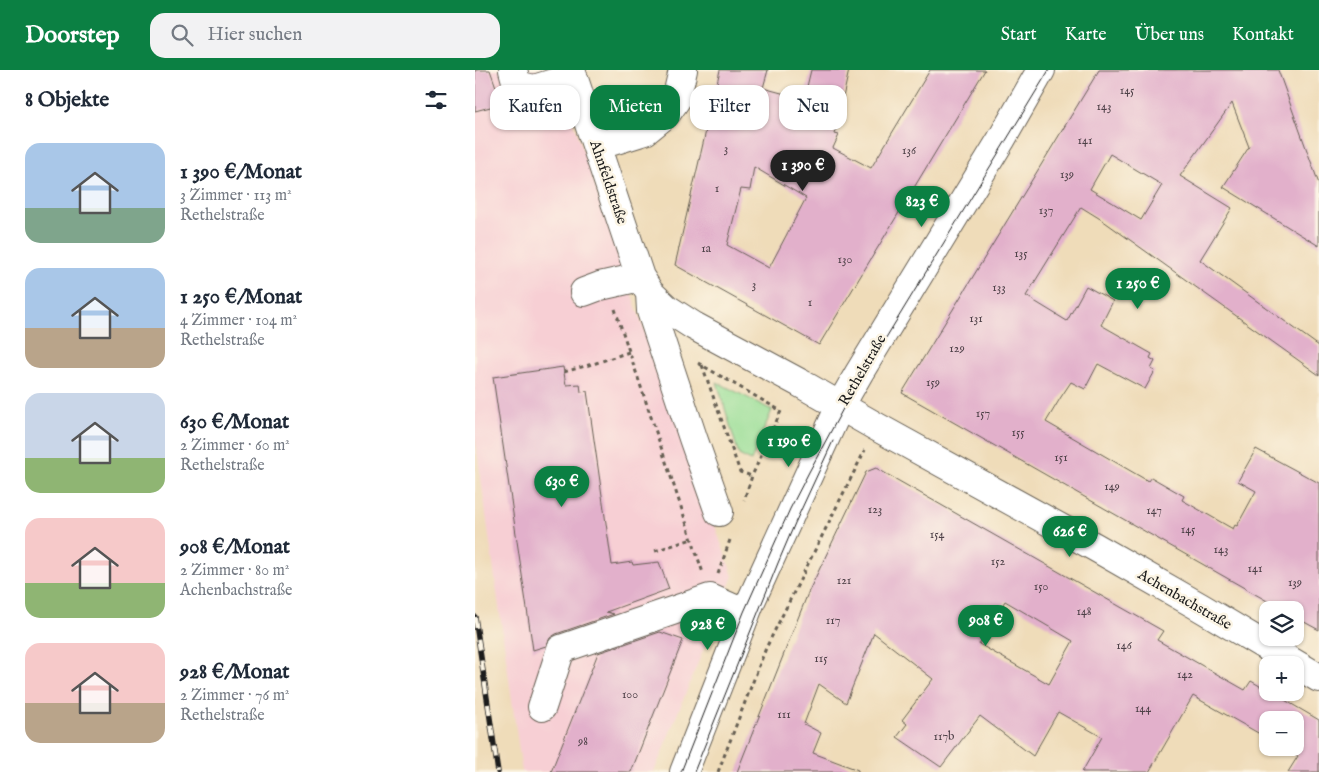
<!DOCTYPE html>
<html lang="de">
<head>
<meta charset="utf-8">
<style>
	body { margin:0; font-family:"IM FELL English",serif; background:#f2f2f3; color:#1f2937; height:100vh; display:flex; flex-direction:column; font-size:19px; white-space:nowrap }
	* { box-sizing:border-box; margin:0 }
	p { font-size:16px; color:#747a83 }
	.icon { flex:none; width:28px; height:28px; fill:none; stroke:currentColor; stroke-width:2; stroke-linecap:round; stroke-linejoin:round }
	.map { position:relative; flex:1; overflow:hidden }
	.sheet { display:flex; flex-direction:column; background:#fff; width:475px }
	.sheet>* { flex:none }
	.top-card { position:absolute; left:15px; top:15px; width:475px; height:45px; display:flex; gap:10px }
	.buttons { position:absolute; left:784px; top:531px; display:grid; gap:10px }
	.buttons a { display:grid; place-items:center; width:45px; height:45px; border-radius:10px; background:#fff; box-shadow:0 1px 4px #0004; font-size:25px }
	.price { position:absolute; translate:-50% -42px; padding:0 11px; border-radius:18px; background:#0b8043; color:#fff; font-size:16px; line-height:32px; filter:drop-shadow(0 1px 2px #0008) }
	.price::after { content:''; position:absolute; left:50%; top:30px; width:15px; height:11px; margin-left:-8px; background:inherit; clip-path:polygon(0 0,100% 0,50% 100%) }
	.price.current { background:#222; color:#fff }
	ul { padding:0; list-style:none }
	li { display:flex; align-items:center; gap:15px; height:125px; padding:0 25px }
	li span { display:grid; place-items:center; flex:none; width:140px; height:100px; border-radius:15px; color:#555 }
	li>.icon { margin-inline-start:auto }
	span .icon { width:60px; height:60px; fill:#fffc; stroke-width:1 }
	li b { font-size:21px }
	h2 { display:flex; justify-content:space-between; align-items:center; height:60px; padding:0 25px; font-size:21px }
	.tag { padding:0 18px; border-radius:15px; background:#fff; box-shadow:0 1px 4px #0004; font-size:18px; line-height:45px }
	.tag.current { background:#0b8043; color:#fff }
	header { display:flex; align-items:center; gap:30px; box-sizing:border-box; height:70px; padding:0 25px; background:#0b8043; color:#fff }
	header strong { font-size:24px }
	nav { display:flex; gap:28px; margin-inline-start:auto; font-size:18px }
	.search { width:350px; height:45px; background:#f2f2f3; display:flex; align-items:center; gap:12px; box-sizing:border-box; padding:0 18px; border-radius:15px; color:#747a83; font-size:19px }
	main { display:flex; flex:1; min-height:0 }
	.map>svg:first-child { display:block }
	.built { fill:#f7cfd4 }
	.green { fill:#99de96; stroke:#5a7d59 }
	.building { fill:#e2b0cb; fill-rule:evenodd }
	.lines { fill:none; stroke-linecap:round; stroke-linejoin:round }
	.minor-casing { stroke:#665f53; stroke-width:30 }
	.path { stroke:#665f53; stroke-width:3; stroke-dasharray:4 4; stroke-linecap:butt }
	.minor { stroke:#fff; stroke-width:28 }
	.tram { stroke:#1c1c1c; stroke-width:1 }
	.rail-casing { stroke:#1c1c1c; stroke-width:5.5 }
	.rail { stroke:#fcf5e5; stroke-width:4; stroke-dasharray:11; stroke-linecap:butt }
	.labels { text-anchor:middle; stroke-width:5; stroke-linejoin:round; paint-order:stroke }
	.number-label { font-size:12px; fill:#4e4148 }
	.street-label { font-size:15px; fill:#1c1c1c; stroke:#fcf5e5 }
</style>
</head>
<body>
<header>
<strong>Doorstep</strong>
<div class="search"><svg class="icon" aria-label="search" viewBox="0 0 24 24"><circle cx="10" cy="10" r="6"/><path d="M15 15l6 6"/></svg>Hier suchen</div>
<nav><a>Start</a><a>Karte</a><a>Über uns</a><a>Kontakt</a></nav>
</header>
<main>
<section class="sheet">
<h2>8 Objekte<svg class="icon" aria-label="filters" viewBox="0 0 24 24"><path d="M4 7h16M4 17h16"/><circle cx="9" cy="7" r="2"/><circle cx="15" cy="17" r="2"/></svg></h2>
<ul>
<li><span style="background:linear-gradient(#a9c7e8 65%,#7fa58c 0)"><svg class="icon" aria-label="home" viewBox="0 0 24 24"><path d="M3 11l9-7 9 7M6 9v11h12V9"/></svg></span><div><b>1 390 €/Monat</b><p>3 Zimmer · 113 m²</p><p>Rethelstraße</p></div></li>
<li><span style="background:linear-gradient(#a9c7e8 60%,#b9a48a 0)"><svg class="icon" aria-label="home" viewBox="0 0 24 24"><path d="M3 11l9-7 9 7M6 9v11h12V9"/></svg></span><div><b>1 250 €/Monat</b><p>4 Zimmer · 104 m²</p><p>Rethelstraße</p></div></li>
<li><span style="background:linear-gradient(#c9d6e8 65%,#8fb573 0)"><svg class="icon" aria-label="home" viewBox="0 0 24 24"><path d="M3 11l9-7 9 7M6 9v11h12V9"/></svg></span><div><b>630 €/Monat</b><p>2 Zimmer · 60 m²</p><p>Rethelstraße</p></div></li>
<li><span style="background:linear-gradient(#f6c9c9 65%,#8fb573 0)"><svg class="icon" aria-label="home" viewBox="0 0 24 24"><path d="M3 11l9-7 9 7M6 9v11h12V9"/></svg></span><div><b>908 €/Monat</b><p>2 Zimmer · 80 m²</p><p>Achenbachstraße</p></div></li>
<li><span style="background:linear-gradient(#f6c9c9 60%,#b9a48a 0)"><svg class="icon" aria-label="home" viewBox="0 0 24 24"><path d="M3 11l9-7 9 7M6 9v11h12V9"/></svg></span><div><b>928 €/Monat</b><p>2 Zimmer · 76 m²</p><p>Rethelstraße</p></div></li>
</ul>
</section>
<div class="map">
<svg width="844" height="702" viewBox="0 0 844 702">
	<rect width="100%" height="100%" fill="#fcf5e5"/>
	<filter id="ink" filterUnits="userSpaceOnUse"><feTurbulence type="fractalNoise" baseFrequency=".02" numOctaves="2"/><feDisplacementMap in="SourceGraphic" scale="10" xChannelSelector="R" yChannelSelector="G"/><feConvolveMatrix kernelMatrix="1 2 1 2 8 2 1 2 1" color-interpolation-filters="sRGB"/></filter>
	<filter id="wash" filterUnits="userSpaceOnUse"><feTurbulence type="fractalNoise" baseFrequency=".0096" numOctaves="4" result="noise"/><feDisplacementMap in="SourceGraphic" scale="20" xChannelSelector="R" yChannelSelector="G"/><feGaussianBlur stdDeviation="1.12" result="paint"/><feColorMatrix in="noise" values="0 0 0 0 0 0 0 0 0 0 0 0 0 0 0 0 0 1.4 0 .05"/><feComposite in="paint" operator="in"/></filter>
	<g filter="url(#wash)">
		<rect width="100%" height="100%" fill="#efdcb9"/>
		<path class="built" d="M0,0H81L160,234L258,506L179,702H47L0,366Z"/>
		<path class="green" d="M242,312L297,340L276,391L264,385Z"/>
		<g id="blocks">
			<path class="building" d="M0,0H15L27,34L0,41Z
				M245,0H293L288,18L329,29L336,0H374L360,64L364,65L358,78L396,98L455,0H510L344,275L200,195ZM279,97L331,128L294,198L252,175L266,119L275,120Z
				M624,0H803L844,114V176L748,117L774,77L757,33L705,106L757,138L725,190L844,276V305L627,150L606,137L551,226L592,251L611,216L638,231L626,255L677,284L675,288L680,291L676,299L680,301L670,319L623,294L610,319L596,312L586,327L571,352L673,411L676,407L709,426L707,430L758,459L760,455L762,456L781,421L763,411L781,379L844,413V560L820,547V540H808L427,323ZM635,84L687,115L666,150L615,119Z
				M88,297L91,315L105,314L106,322L112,321L137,495L157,492L158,495L184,492L194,519L131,542L139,544L81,564L75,568L71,576L58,580L18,307Z
				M401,398L688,561L682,570L770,620L776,611L792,620V622H796L844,650V702H813L823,686L809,678H820V650H792V668L718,626L674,702H607L627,667L583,642L558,686L505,646L466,697L422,667L432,654L427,650L458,609L399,563L371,633L344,614L329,654L346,663L338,683L383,700V702H262L333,523L391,402ZM530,531L598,571L574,614L504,574Z
				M185,562L208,570L156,702H76L123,583Z"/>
		</g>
	</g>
	<g filter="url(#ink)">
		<use href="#blocks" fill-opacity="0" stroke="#665f53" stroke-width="1"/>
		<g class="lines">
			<defs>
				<path id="minor" d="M38,0L41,11L46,16L59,19L98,7
					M96,0L165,207L175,223L191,238L219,256L325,313L402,357L620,477L725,537L844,608
					M122,76L170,61L191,44L201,30L208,0
					M109,222L125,216L165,207
					M175,223L176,241L218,368L244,442
					M67,637L86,579L235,528L271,544
					M209,702L276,531L365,336L384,303L526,70L566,0"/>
			</defs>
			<use href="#minor" class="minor-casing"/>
			<path class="path" d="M140,239L228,503
				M223,293L306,341L277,406L269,430
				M227,295L265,402L277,406
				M89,302L121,293L154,282
				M180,481L217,469
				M243,504L256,467
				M243,702L291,578L390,380"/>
			<use href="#minor" class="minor"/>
			<path class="tram" d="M206,702L269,542L315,439L334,402L370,335L574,0
				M219,702L303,493L320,453L358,371"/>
			<defs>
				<path id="rail" d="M0,547L23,702"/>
			</defs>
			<use href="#rail" class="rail-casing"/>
			<use href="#rail" class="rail"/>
		</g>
	</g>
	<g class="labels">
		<g class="number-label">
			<text x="652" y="24">145</text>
			<text x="629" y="40">143</text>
			<text x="610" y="74">141</text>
			<text x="251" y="82">3</text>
			<text x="434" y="84">136</text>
			<text x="592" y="108">139</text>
			<text x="242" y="122">1</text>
			<text x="571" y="144">137</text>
			<text x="231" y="182">1a</text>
			<text x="546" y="187">135</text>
			<text x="370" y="193">130</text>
			<text x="279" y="218">3</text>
			<text x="524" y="221">133</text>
			<text x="335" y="236">1</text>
			<text x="501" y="252">131</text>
			<text x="482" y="282">129</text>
			<text x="458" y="316">159</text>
			<text x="508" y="347">157</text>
			<text x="543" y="366">155</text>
			<text x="586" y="391">151</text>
			<text x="637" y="420">149</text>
			<text x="400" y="443">123</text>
			<text x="679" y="444">147</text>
			<text x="713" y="463">145</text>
			<text x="462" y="468">154</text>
			<text x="746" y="483">143</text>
			<text x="523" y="495">152</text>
			<text x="780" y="502">141</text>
			<text x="369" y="514">121</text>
			<text x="820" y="516">139</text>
			<text x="566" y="520">150</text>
			<text x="609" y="545">148</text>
			<text x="358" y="554">117</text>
			<text x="649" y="579">146</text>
			<text x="346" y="592">115</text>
			<text x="710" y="608">142</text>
			<text x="155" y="628">100</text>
			<text x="668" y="642">144</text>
			<text x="309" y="648">111</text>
			<text x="469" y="670">117b</text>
			<text x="108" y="675">98</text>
		</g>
		<g class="street-label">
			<text transform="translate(134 112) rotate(71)" y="5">Ahnfeldstraße</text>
			<text transform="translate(387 300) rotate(-60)" y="5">Rethelstraße</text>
			<text transform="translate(710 529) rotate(30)" y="5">Achenbachstraße</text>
		</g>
	</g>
</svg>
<div class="buttons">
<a><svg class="icon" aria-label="layers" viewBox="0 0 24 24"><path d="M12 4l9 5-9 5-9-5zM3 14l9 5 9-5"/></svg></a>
<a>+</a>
<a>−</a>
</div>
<b class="price current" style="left:328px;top:122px">1 390 €</b>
<b class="price" style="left:447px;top:158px">823 €</b>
<b class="price" style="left:663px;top:240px">1 250 €</b>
<b class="price" style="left:314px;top:398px">1 190 €</b>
<b class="price" style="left:87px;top:438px">630 €</b>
<b class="price" style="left:595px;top:488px">626 €</b>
<b class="price" style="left:511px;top:577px">908 €</b>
<b class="price" style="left:233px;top:581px">928 €</b>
<div class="top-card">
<a class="tag">Kaufen</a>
<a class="tag current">Mieten</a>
<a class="tag">Filter</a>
<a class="tag">Neu</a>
</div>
</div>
</main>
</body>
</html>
